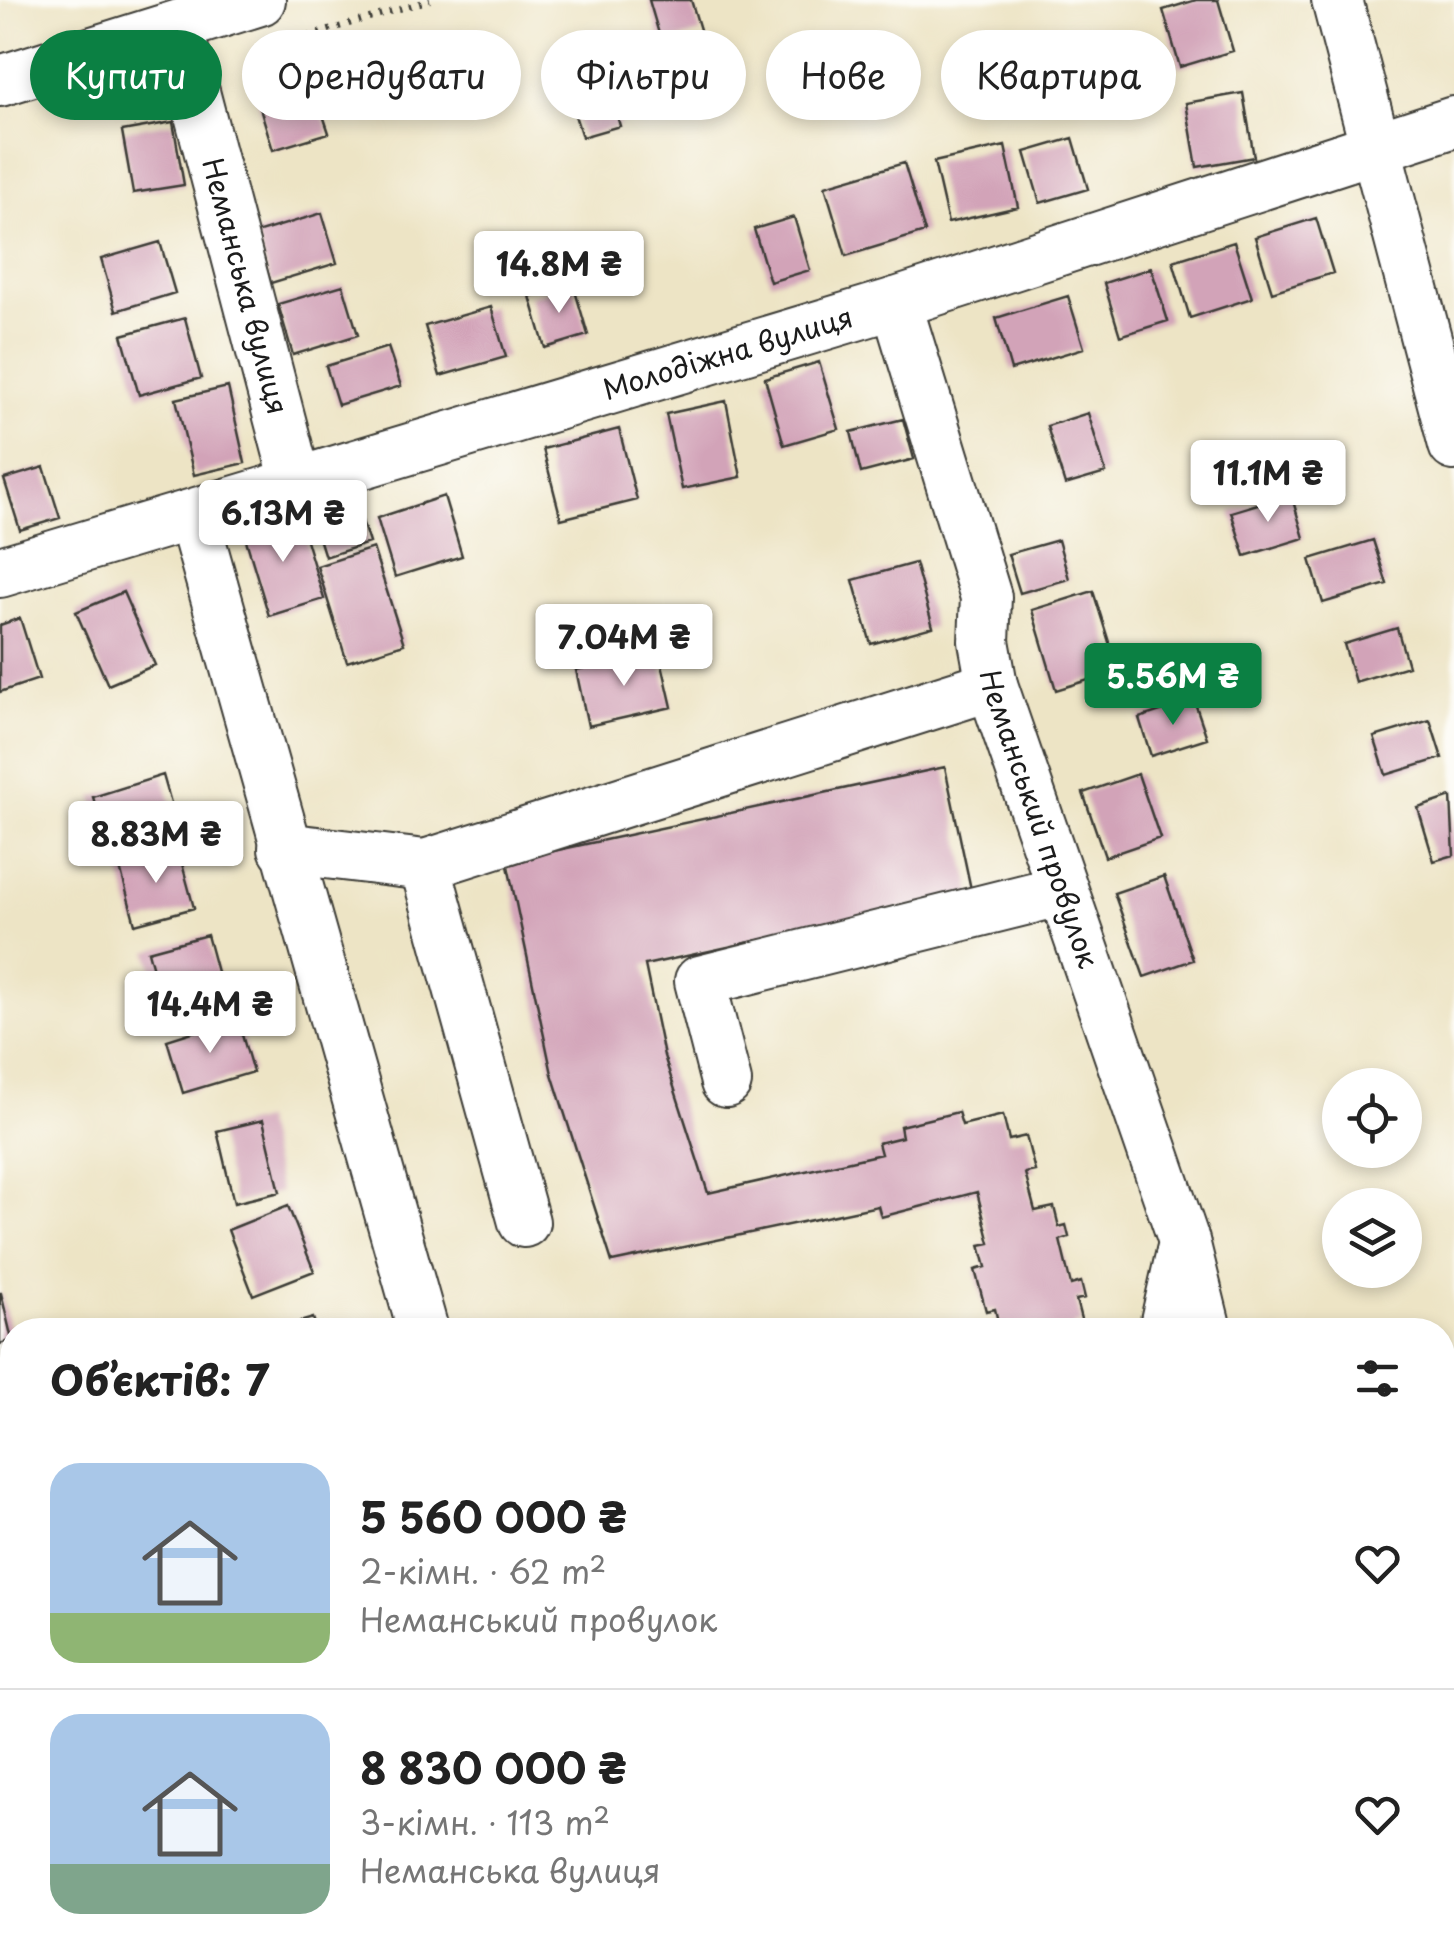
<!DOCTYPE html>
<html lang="uk">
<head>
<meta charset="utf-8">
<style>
	body { margin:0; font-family:"Playpen Sans",sans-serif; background:#f2f2f2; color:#222; height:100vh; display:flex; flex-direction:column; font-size:38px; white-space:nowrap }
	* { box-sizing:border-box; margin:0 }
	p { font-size:32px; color:#767676 }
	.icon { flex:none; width:55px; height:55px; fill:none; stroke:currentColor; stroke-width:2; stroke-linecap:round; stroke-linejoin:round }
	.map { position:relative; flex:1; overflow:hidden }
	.sheet { position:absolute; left:0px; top:1318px; width:1455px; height:642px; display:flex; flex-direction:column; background:#fff; border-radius:40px 40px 0 0; box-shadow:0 5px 15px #0003 }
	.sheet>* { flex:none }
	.hud { position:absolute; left:30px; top:30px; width:1395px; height:90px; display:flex; gap:20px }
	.buttons { position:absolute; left:1322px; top:1068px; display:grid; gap:20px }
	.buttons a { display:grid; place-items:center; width:100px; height:100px; border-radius:50%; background:#fff; box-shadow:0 5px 15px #0003; font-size:50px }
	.price { position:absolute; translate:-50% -85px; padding:0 22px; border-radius:10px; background:#fff; color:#222; font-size:32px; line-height:65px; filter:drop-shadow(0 2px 5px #0008) }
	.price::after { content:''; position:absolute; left:50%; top:60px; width:30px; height:22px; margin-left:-15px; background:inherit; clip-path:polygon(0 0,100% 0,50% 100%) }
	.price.on { background:#0b8043; color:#fff }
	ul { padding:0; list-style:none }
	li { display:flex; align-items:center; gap:30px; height:250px; padding:0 50px }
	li+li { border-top:2px solid #e0e0e0 }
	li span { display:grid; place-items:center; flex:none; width:280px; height:200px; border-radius:30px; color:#555 }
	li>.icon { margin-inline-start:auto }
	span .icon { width:120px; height:120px; fill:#fffc; stroke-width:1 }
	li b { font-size:42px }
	h2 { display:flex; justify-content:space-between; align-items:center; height:120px; padding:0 50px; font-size:42px }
	.chip { padding:0 35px; border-radius:45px; background:#fff; box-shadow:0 5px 15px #0003; font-size:35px; line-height:90px }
	.chip.on { background:#0b8043; color:#fff }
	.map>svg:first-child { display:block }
	.building { fill:#d2a3b8 }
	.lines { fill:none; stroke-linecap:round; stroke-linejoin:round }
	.minor-casing { stroke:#3b3a35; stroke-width:54 }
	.path { stroke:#3b3a35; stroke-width:6; stroke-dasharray:2.5 8; stroke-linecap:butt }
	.minor { stroke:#fff; stroke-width:50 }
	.labels { text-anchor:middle; stroke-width:9; stroke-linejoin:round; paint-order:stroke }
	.street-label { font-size:28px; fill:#1c1c1c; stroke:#fdfcf7 }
</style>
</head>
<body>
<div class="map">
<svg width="1454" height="1958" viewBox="0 0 1454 1958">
	<rect width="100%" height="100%" fill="#fdfcf7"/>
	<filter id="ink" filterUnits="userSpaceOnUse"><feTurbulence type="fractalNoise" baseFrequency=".01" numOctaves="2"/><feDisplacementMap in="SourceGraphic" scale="20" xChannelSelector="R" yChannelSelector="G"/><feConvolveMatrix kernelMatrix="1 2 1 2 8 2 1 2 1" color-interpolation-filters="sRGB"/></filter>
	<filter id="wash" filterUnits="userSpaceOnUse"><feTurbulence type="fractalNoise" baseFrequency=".0048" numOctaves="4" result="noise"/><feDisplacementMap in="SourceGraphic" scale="40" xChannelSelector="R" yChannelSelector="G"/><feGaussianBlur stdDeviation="2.25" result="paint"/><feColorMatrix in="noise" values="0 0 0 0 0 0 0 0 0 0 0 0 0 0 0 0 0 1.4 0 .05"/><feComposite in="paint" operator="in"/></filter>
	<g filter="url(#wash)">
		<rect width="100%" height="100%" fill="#ede4c5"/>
		<g id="blocks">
			<path class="building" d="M649,0H691L701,33L662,44Z
				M1196,0H1218L1233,51L1180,67L1163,10Z
				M485,33L502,90L465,101L448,44Z
				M604,73L620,126L582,137L565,84Z
				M313,85L329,133L273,150L258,101Z
				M1243,93L1254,157L1197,167L1186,103Z
				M173,122L184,185L133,193L122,131Z
				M1073,138L1088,189L1040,203L1025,152Z
				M1005,146L1018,207L948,223L934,162Z
				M904,163L925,232L846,256L825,186Z
				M322,213L337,263L271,283L256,233Z
				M794,217L810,270L770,282L754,229Z
				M1316,218L1333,273L1272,292L1255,237Z
				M160,242L175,293L116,311L101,259Z
				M1234,242L1252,298L1190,318L1173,261Z
				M1151,268L1168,321L1120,336L1104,283Z
				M573,284L588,335L545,348L530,296Z
				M343,285L358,335L293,355L278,304Z
				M1068,296L1084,348L1011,370L996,318Z
				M491,307L506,357L440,376L425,326Z
				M185,318L201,378L139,395L122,335Z
				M388,347L401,386L338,405L326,366Z
				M819,362L839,429L784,445L765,378Z
				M228,387L245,463L194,475L176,399Z
				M726,401L741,477L682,489L666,414Z
				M1088,413L1106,473L1065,485L1047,426Z
				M903,419L914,459L861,473L851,432Z
				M619,429L637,500L561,519L543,449Z
				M44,467L60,518L20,530L4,479Z
				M1291,494L1304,538L1245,556L1231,512Z
				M444,496L462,556L395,577L377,518Z
				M357,505L369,543L325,557L313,519Z
				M298,514L324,599L269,616L243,530Z
				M1058,540L1069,579L1020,593L1008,554Z
				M1373,540L1387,584L1323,603L1310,559Z
				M373,548L404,644L347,662L317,566Z
				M915,563L933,627L871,644L853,580Z
				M1093,591L1118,671L1056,690L1032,610Z
				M123,592L155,665L108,685L76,612Z
				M20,618L39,679L0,692V625Z
				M1397,628L1408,666L1355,682L1344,644Z
				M659,651L672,707L588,726L576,670Z
				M1194,700L1207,738L1151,756L1139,718Z
				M1430,720L1442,758L1386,775L1374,737Z
				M945,767L972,894L645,965L664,1056L708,1193L881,1154L878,1143L902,1137L900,1126L958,1112L962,1125L1003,1115L1009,1140L1026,1136L1035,1171L1025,1173L1035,1211L1054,1207L1059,1227L1066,1225L1069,1237L1060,1240L1071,1285L1081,1282L1085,1298L1076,1300L1082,1323L1072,1326L1073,1330H1000L995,1309L986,1311L975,1270L986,1267L980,1245L990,1243L977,1192L881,1217L878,1206L612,1262L552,1074L507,861Z
				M1138,774L1160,838L1105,857L1083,793Z
				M163,775L179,831L110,852L93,797Z
				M1451,797L1454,855L1434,861L1418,808Z
				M178,849L194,908L135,924L119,864Z
				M1164,876L1193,960L1144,977L1114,893Z
				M207,935L223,994L164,1010L148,951Z
				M237,1018L253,1072L183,1093L167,1040Z
				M263,1120L280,1192L234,1203L217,1131Z
				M288,1206L314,1271L253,1295L228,1230Z
				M1,1293L12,1340L0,1344V1293Z
				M313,1318L317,1330H276V1329Z
				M12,1401V1460L5,1462L0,1447V1406Z
				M12,1831V1892L0,1896V1835Z
				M1454,1862V1932L1442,1934V1864Z
				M152,1948H210L212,1958H154Z
				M936,1948H1035L1038,1958H938Z
				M1101,1948H1163L1165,1958H1103Z
				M1185,1948H1264L1267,1958H1187Z
				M1273,1948H1326L1329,1958H1276Z"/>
		</g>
	</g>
	<g filter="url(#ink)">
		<use href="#blocks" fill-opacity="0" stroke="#3b3a35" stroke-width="2.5"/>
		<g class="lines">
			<defs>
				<g id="minor">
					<path d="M1337,0L1454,445"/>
					<path id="s1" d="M177,27L297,485"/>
					<path d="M0,81L260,0"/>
					<path id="s2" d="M896,303L986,597L984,641L992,685L1184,1241L1206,1330"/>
					<path d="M193,516L423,1330"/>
					<path id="s3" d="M0,572L896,303L1454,122"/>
					<path d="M284,848L425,865L992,685"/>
					<path d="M425,865L524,1222"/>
					<path d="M726,1082L700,981L1060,891"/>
					<path d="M1164,1330L1182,1251"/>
					<path d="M0,1705L12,1750"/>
					<path d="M67,1948L70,1958"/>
					<path d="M600,1948L603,1958"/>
					<path d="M810,1948L812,1958"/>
					<path d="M1383,1948L1386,1958"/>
				</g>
			</defs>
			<use href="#minor" class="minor-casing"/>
			<path class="path" d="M268,48L430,0"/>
			<use href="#minor" class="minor"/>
		</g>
	</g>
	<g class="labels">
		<g class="street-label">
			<text dy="10" stroke="none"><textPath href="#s1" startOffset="268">Неманська вулиця</textPath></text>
			<text dy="10" stroke="none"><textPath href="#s3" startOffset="760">Молодіжна вулиця</textPath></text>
			<text dy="10" stroke="none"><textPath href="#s2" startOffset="538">Неманський провулок</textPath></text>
		</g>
	</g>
</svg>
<div class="buttons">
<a><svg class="icon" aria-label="locate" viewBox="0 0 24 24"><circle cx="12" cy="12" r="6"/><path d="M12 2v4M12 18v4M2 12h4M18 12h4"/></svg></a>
<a><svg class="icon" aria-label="layers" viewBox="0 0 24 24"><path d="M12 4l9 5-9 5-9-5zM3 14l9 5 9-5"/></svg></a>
</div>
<b class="price" style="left:559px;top:316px">14.8M ₴</b>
<b class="price" style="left:1268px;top:525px">11.1M ₴</b>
<b class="price" style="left:283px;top:565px">6.13M ₴</b>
<b class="price" style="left:624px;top:689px">7.04M ₴</b>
<b class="price on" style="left:1173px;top:728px">5.56M ₴</b>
<b class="price" style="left:156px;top:886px">8.83M ₴</b>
<b class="price" style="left:210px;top:1056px">14.4M ₴</b>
<div class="hud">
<a class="chip on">Купити</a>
<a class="chip">Орендувати</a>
<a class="chip">Фільтри</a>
<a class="chip">Нове</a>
<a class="chip">Квартира</a>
</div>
<section class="sheet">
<h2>Об’єктів: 7<svg class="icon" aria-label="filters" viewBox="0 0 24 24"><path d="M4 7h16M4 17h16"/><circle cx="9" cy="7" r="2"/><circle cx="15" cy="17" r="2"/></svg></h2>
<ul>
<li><span style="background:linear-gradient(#a9c7e8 75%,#8fb573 0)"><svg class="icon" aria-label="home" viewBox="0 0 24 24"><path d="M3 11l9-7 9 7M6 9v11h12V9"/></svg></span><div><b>5 560 000 ₴</b><p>2-кімн. · 62 m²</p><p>Неманський провулок</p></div><svg class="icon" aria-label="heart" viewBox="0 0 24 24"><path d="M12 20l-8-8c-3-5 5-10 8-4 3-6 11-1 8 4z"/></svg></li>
<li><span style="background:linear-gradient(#a9c7e8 75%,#7fa58c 0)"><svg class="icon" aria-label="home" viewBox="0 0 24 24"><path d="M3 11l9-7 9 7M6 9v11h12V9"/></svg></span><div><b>8 830 000 ₴</b><p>3-кімн. · 113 m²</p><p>Неманська вулиця</p></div><svg class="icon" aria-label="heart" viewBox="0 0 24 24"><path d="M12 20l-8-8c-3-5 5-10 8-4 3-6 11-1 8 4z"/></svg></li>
</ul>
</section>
</div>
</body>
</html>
